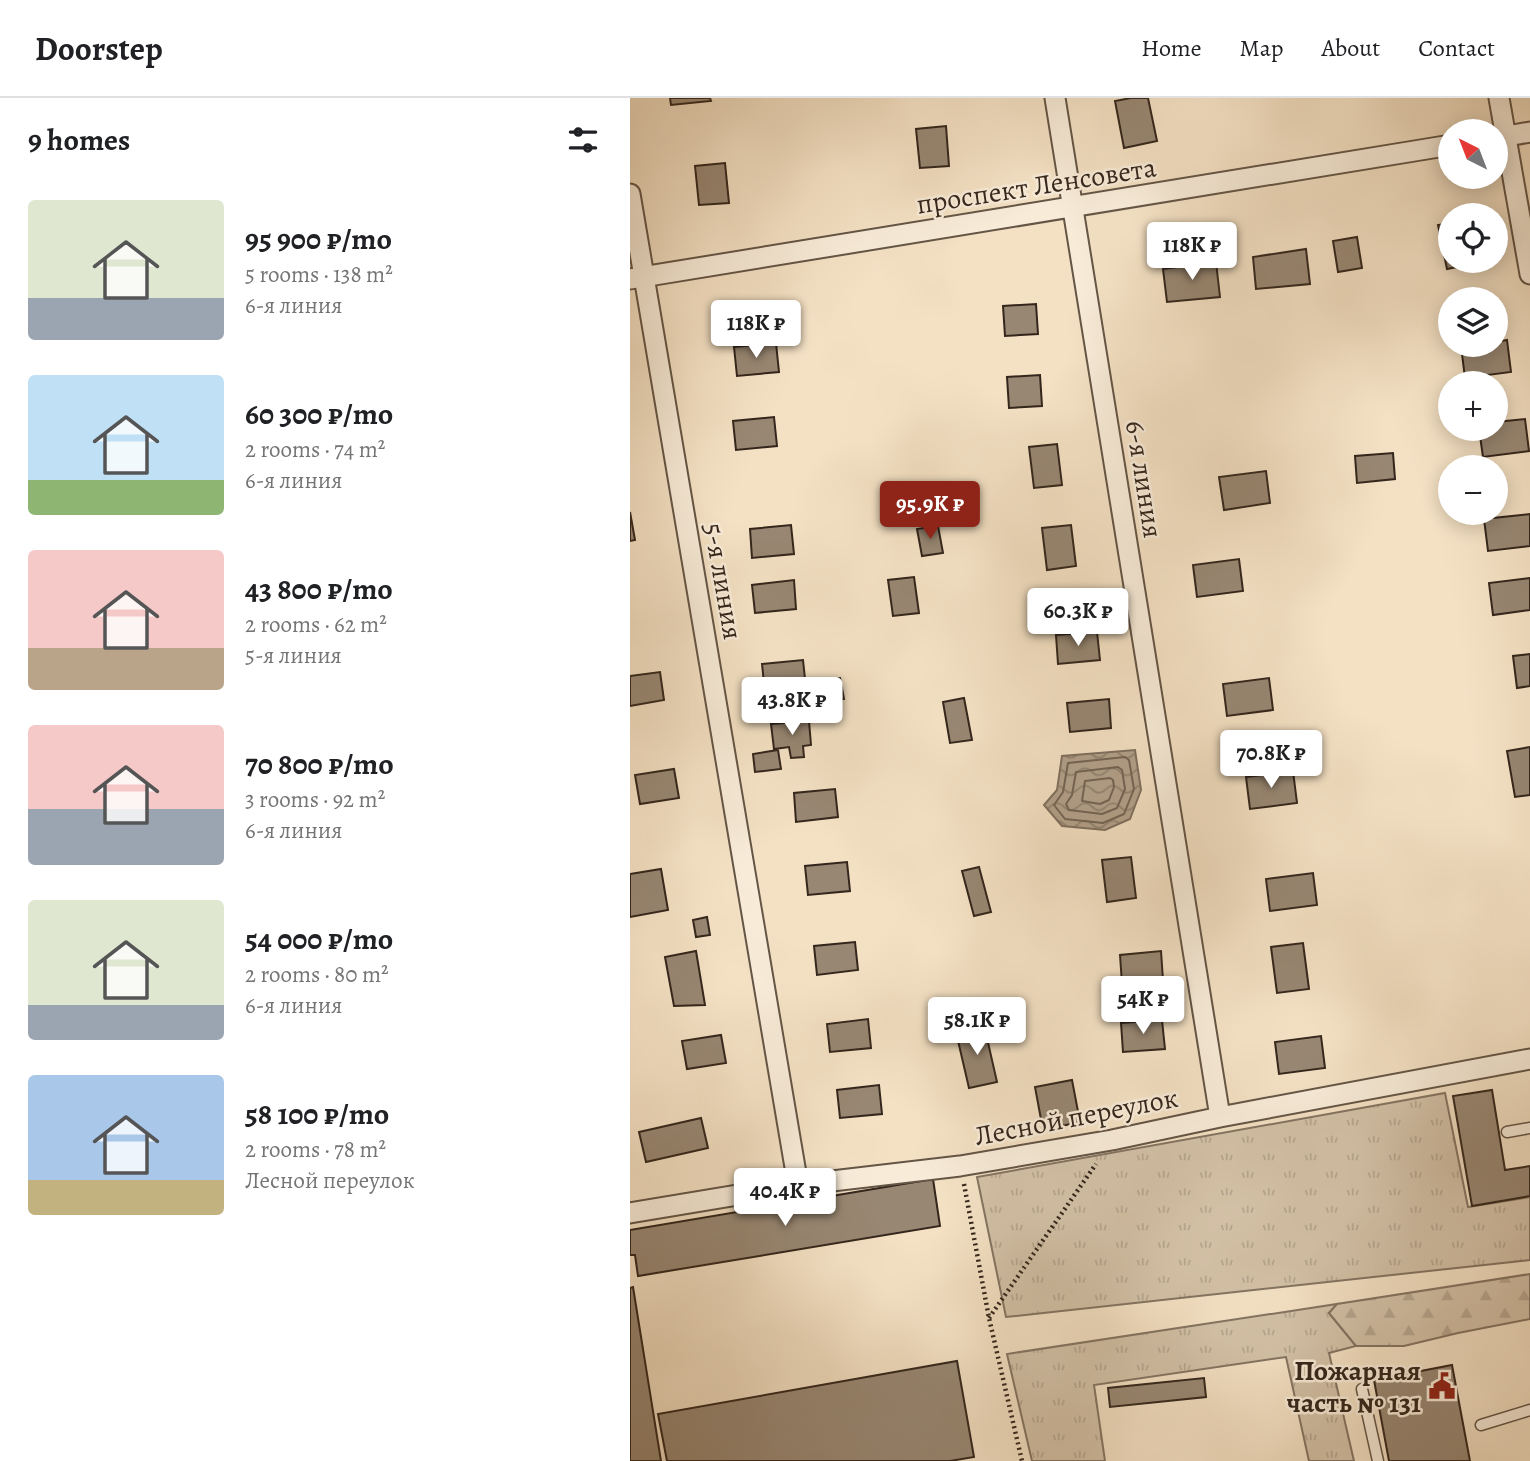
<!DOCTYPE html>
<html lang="en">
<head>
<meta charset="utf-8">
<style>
	body { margin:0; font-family:Alegreya,serif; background:#f6f6f6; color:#202124; height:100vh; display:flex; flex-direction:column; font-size:26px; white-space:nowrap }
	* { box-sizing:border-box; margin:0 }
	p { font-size:23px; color:#757577 }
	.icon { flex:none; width:38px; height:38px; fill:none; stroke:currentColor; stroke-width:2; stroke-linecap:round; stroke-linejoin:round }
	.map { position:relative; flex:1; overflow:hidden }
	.drawer { display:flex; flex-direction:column; background:#fff; width:630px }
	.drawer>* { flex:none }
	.needle { width:46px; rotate:318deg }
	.controls { position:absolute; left:808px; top:21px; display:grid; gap:14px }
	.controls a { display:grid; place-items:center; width:70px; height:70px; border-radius:50%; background:#fff; box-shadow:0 4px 18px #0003; font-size:35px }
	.price { position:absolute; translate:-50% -60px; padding:0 16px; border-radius:7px; background:#fff; color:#222; font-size:23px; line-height:46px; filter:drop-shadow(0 2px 4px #0008) }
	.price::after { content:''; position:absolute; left:50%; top:42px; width:21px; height:16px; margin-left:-10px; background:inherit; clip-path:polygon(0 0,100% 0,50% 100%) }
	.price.current { background:#8f2418; color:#fff }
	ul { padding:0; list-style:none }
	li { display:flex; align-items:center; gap:21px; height:175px; padding:0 28px }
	li span { display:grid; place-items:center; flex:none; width:196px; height:140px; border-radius:7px; color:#555 }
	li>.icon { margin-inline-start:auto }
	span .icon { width:84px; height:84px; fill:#fffc; stroke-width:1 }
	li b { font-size:30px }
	h2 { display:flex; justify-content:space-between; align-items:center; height:84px; padding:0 28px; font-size:30px }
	header { display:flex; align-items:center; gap:42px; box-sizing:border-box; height:98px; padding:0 35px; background:#fff; border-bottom:2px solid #e0e0e0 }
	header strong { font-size:33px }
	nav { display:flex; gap:38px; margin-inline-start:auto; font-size:24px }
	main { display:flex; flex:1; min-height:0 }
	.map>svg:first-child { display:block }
	.grass { fill:url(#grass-tufts); stroke:#847462; stroke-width:2 }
	.forest { fill:url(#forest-firs); stroke:#847462; stroke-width:2 }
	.water { fill:url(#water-waves); stroke:#80705f; stroke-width:2 }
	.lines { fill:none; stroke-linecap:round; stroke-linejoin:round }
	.shore { stroke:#746454; stroke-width:2 }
	.building { fill:#988773; stroke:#34261c; stroke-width:2 }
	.lane-casing { stroke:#645546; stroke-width:13 }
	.street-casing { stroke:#645546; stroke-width:23 }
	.path { stroke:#34261c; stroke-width:4.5; stroke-dasharray:2 3.5; stroke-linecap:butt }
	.lane { stroke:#f8ecd9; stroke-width:10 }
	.street { stroke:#f8ecd9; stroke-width:19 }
	.labels { text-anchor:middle; stroke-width:5; stroke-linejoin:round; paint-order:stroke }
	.street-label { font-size:28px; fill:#34261c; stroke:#f8ecd9 }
	.poi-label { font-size:28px; font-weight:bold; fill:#34261c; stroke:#f8ecd9; text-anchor:end }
</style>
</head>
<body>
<header>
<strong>Doorstep</strong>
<nav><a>Home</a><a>Map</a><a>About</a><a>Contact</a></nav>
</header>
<main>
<section class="drawer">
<h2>9 homes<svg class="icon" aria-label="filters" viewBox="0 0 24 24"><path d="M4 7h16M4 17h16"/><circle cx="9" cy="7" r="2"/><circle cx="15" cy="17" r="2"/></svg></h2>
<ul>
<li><span style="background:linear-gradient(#dfe7d0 70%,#9aa5b1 0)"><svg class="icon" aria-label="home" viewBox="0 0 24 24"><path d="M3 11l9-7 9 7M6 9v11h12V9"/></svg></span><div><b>95 900 ₽/mo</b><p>5 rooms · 138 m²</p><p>6-я линия</p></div></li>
<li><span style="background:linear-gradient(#bfe0f5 75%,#8fb573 0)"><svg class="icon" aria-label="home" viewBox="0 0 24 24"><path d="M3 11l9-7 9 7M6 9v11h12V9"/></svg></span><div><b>60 300 ₽/mo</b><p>2 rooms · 74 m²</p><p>6-я линия</p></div></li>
<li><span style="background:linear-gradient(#f6c9c9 70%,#b9a48a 0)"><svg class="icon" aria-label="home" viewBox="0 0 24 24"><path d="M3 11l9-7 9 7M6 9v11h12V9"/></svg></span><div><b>43 800 ₽/mo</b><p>2 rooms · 62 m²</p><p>5-я линия</p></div></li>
<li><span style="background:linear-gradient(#f6c9c9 60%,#9aa5b1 0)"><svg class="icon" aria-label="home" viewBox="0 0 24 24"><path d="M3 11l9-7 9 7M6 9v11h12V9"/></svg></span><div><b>70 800 ₽/mo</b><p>3 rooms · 92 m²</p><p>6-я линия</p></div></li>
<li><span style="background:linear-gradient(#dfe7d0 75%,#9aa5b1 0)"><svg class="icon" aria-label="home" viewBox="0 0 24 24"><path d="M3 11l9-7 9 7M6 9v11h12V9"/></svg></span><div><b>54 000 ₽/mo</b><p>2 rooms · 80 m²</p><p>6-я линия</p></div></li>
<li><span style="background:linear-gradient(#a9c7e8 75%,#c2b280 0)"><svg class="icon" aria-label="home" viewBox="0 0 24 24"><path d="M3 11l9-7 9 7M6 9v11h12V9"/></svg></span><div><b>58 100 ₽/mo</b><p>2 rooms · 78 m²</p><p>Лесной переулок</p></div></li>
</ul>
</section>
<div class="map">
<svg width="900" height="1363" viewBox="0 0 900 1363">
	<defs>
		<pattern id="grass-tufts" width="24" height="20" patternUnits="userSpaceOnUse" patternTransform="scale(1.75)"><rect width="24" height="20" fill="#d3c1a7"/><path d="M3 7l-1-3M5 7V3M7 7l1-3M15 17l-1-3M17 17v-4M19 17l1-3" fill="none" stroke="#b6a68f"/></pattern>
		<pattern id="forest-firs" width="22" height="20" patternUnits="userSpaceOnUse" patternTransform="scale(1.75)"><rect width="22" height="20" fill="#d3c1a7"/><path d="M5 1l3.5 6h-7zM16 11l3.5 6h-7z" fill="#b6a68f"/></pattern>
		<pattern id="water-waves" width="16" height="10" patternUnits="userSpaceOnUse" patternTransform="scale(1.75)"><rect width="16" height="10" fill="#b3a18b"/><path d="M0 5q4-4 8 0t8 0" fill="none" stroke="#928371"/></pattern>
	</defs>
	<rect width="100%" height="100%" fill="#f4e1c4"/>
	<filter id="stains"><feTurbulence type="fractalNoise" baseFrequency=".00286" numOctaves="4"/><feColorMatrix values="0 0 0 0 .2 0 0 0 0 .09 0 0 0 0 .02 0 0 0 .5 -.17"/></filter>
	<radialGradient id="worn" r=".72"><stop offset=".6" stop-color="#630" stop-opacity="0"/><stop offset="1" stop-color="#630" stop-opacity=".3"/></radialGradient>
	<path class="grass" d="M815,995L838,1109L900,1099V1162L376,1219L347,1079Z
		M707,1206L699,1215L726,1248L699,1255L724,1363H679L656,1259L464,1287L475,1363H402L377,1256Z"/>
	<path class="forest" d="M900,1176V1221L828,1235L774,1248H726L699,1215L707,1206Z"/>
	<path class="water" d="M505,652L511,692L500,721L475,732L432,728L414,707L427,692L432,658Z"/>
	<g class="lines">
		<path class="shore" d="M495,659L499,662L504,691L494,716L473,725L435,721L424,707L433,694L438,665Z
			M488,669L492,672L495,691L487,710L472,716L439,712L436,706L442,697L446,674Z
			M480,680L483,682L484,689L479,702L470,706L452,703L455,683Z"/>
	</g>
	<path class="building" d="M40,0H80L81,3L41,7Z
		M501,0H518L527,43L494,50L485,3Z
		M316,28L319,68L290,70L286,31Z
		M95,65L99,105L69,107L65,68Z
		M821,125V163H841L842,166L817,171L808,127Z
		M727,139L732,170L708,174L703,143Z
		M676,151L680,186L626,191L623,159Z
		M586,164L590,199L537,204L533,171Z
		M406,206L408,236L375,238L373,208Z
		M877,242L881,274L835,280L831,248L866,247V244Z
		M146,245L149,274L107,278L104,249Z
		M410,277L412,308L379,310L377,279Z
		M144,319L147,348L106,352L103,323Z
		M895,321L899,353L853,359L849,331H866V324Z
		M427,346L432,387L404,390L399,349Z
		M763,355L765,381L727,385L725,358Z
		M636,373L640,405L594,412L589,379Z
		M0,414L5,442L0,443Z
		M900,416V448L858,453L854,421Z
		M161,427L164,456L122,460L120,431Z
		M441,427L446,468L417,472L412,430Z
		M308,428L313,455L292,458L287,431Z
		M609,461L613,493L567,499L563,467Z
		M284,479L289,515L263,518L258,482Z
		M900,480V512L863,517L859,485Z
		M164,482L166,511L125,515L122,487Z
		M467,534L470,562L428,566L426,537Z
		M900,556V588L887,590L883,558Z
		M173,562L176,590L135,595L132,566Z
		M30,574L34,602L0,608V578Z
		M210,580L214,601L190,605L187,583Z
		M639,580L643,612L597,618L593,586Z
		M334,600L342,642L320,645L313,604Z
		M479,601L481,630L440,634L437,605Z
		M179,623L181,647L173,648L174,659L161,660L159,649L144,651L141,626Z
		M900,649V697L885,699L877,653Z
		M148,652L151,671L125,674L123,656Z
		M44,671L49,700L10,706L5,677Z
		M663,673L667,705L620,711L616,679Z
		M205,691L208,719L166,724L164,695Z
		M501,759L506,800L477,804L472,762Z
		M217,764L220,793L178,797L175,768Z
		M349,769L361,814L344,818L332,773Z
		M31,771L38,812L0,819V776Z
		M683,775L687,807L640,813L636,781Z
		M77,819L80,837L66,839L63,822Z
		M225,844L228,872L187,877L184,848Z
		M673,845L679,891L647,895L641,849Z
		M66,853L75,907L44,908L35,859Z
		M531,853L533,882L492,886L490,857Z
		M238,921L241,950L200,954L197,926Z
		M532,922L535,951L493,954L491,925Z
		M354,927L367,984L339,990L326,934Z
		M91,937L96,965L57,971L52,943Z
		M691,938L695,970L649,976L645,944Z
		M442,982L450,1024L413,1032L405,989Z
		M249,987L252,1016L210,1020L207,992Z
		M862,992L875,1072L900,1068V1098L842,1108L823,998Z
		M71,1020L78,1050L16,1064L9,1034Z
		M303,1081L310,1128L8,1178L5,1157H0V1132Z
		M3,1189L31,1363H0V1190Z
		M327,1263L344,1359L320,1363H37L28,1316Z
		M822,1267L840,1363H759L744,1282Z
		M574,1280L576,1299L480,1309L478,1290Z"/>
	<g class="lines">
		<defs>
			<path id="lane" d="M877,1034L900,1030
				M732,1291L748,1363
				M851,1327L900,1312"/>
			<path id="street" d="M425,0L590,1019
				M869,0L900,176
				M866,40L900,34
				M0,96L168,1087
				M0,181L821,47
				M0,1115L168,1087L330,1068L482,1042L590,1019L900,961"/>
		</defs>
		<use href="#lane" class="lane-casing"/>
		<use href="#street" class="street-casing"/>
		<path class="path" d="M334,1086L359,1220L392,1363
			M359,1220L466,1066"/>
		<use href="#lane" class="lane"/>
		<use href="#street" class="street"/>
	</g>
	<defs>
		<symbol id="civic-bare" viewBox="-9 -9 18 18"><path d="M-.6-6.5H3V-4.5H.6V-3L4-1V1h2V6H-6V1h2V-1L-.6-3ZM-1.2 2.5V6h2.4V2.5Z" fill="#8f2418" stroke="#f8ecd9" stroke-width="2.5" paint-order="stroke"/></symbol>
	</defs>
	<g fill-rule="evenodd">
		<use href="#civic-bare" x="793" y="1269" width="38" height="38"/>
	</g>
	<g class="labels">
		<g class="street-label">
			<text transform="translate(406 87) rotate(-9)" y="10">проспект Ленсовета</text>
			<text transform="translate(515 381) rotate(81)" y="10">6-я линия</text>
			<text transform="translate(94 483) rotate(80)" y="10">5-я линия</text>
			<text transform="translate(446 1018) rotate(-11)" y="10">Лесной переулок</text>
		</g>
		<g class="poi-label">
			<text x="791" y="1282">Пожарная<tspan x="791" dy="32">часть № 131</tspan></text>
		</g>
	</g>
	<rect width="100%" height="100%" filter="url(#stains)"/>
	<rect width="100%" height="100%" fill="url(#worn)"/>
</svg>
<div class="controls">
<a><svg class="needle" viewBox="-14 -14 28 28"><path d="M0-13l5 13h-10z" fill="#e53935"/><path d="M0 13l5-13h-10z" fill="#757577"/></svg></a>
<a><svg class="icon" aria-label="locate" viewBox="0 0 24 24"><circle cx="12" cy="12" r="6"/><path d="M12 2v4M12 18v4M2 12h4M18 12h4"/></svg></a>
<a><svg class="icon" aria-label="layers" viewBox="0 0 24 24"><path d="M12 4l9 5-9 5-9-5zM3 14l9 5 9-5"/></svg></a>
<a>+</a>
<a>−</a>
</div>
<b class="price" style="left:562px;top:184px">118K ₽</b>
<b class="price" style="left:126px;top:262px">118K ₽</b>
<b class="price current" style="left:300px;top:443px">95.9K ₽</b>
<b class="price" style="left:448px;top:550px">60.3K ₽</b>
<b class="price" style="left:162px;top:639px">43.8K ₽</b>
<b class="price" style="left:641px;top:692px">70.8K ₽</b>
<b class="price" style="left:513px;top:938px">54K ₽</b>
<b class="price" style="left:347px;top:959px">58.1K ₽</b>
<b class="price" style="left:155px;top:1130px">40.4K ₽</b>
</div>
</main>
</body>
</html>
